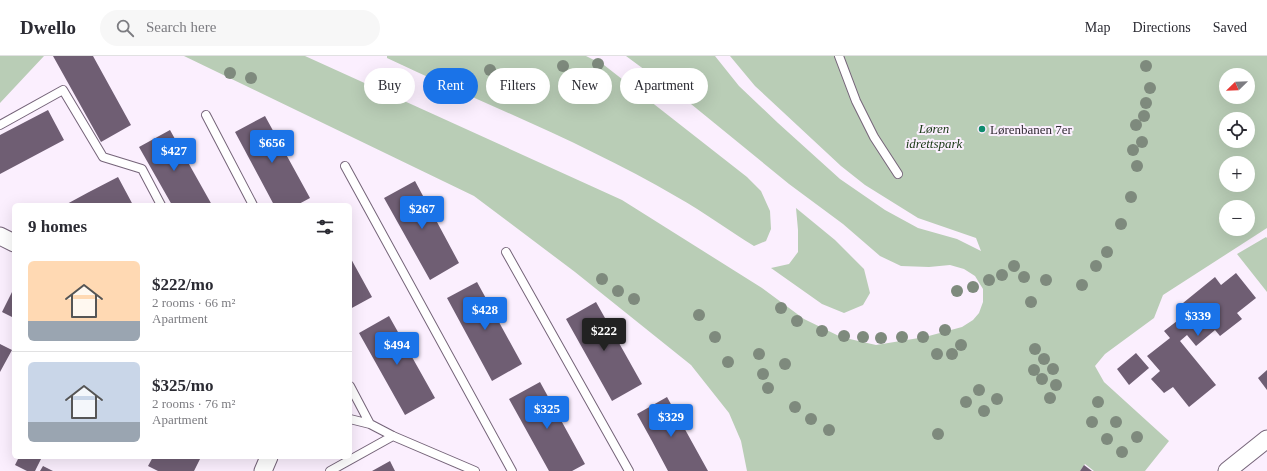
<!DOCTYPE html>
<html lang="en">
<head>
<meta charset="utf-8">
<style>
	body { margin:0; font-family:"Times New Roman",serif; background:#f7f7f7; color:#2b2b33; height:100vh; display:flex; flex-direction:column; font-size:15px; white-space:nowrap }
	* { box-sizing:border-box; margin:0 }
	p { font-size:13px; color:#7c7c81 }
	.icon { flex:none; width:22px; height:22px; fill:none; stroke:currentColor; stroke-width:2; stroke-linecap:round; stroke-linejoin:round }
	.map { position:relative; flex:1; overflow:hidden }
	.side { position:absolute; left:12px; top:147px; width:340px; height:256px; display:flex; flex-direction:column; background:#fff; border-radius:6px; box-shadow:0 4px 16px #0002 }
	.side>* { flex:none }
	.guide { position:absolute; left:364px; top:12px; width:380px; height:36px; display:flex; gap:8px }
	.needle { width:26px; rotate:247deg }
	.tools { position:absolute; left:1219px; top:12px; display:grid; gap:8px }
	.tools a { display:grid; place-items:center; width:36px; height:36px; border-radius:50%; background:#fff; box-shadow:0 4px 16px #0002; font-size:20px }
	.price { position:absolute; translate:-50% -34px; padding:0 9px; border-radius:4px; background:#1a73e8; color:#fff; font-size:13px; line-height:26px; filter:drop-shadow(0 1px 2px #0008) }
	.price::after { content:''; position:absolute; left:50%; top:24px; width:12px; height:9px; margin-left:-6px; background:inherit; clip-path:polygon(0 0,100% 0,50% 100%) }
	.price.on { background:#222; color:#fff }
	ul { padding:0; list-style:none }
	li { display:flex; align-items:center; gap:12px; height:100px; padding:0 16px }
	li+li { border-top:1px solid #e1e1e2 }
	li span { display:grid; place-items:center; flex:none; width:112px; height:80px; border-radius:6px; color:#555 }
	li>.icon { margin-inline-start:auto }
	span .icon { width:48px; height:48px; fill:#fffc; stroke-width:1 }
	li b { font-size:17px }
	h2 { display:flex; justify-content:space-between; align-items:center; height:48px; padding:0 16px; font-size:17px }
	.chip { padding:0 14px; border-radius:18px; background:#fff; box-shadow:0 4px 16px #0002; font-size:14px; line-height:36px }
	.chip.on { background:#1a73e8; color:#fff }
	header { display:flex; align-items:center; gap:24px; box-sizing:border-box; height:56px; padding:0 20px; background:#fff; border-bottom:1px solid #e1e1e2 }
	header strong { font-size:19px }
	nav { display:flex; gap:22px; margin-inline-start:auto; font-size:14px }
	.search { width:280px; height:36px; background:#f7f7f7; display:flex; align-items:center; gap:10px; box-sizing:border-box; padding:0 14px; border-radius:22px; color:#7c7c81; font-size:15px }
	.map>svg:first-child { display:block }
	.green { fill:#b9cdb6; fill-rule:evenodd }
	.building { fill:#6f5e73 }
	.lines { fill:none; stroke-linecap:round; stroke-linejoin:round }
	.service-casing { stroke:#756479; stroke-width:10 }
	.minor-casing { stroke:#756479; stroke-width:19 }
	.service { stroke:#fff; stroke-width:8 }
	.minor { stroke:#fff; stroke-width:17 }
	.tree { fill:#7e8a7d }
	.poi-dot { fill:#0f8b6e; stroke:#fbeffe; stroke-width:1.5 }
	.labels { text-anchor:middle; stroke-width:4; stroke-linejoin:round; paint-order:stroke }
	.park-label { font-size:13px; font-style:italic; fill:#183713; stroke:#fbeffe }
	.poi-label { font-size:13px; fill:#322b34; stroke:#fbeffe; text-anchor:start }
</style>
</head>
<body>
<header>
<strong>Dwello</strong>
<div class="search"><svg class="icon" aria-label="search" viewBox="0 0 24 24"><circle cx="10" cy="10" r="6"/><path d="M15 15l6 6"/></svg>Search here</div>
<nav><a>Map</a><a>Directions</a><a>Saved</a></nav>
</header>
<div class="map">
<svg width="1267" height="415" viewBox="0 0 1267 415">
	<rect width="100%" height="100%" fill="#fbeffe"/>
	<path class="green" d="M0,0H44L0,47Z
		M184,0H305L622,144L762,232L804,263L841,281L876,289L925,281L962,271L973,264L979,257L983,246V233L975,220L964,213L950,209L929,211L901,210L880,200L843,168L789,128L691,48L626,0H715L739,30L778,67L840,123L885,154L918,172L957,183L981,195L976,182L918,162L865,129L841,110L755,30L730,0H1267V172L1163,239L1154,262L1105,298L1095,310L1104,326L1169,385L1145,415H1094L1085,408L1080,415H747L741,385L729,357L691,309L575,216L474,140ZM1226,19H1248V41H1226ZM1226,63H1248V85H1226ZM1226,107H1248V129H1226ZM1226,151H1248V173H1226Z
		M387,0H586L604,9L747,121L761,135L770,155L771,173L766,185L754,190C728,174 704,156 677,141C585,87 484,48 387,2Z
		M796,152L835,184L864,213L870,237L863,249L844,257L822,248L771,212L789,208L798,196V174Z
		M1266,181L1267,182V236L1237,198Z"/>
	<path class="building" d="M53,0H93L131,69L101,86Z
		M48,54L64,84L0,118V79Z
		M265,60L310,142L297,149H274L235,76Z
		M170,74L185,101L212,149H172L139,91Z
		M118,121L133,149H65L89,136Z
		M415,125L459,207L430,224L384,142Z
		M350,201L372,241L350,253Z
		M1236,217L1256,242L1237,257L1242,263L1220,280L1215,274L1196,290L1187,279L1180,285L1216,329L1189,351L1173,331L1164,337L1151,323L1160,315L1147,300L1170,282L1164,275L1190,255L1183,247L1215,221L1221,229Z
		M477,226L522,308L492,325L447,242Z
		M14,232V262L2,256Z
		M596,246L642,328L612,345L566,263Z
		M389,260L435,342L405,359L359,277Z
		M0,288L12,294L0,316Z
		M1136,297L1149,312L1129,329L1117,313Z
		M1267,314V334L1258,322Z
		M540,326L585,408L572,415H549L509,343Z
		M667,341L682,368L708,415H668L652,385L637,358Z
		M19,401H42L35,415H27L15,409Z
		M153,401H201L194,415H158L148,410Z
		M390,405L395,415H372Z
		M1084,409L1092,415H1080Z
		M43,410L53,415H40Z"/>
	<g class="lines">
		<defs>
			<path id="service" d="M839,0L856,45L874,81L898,118
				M206,59L253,149
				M0,69L63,34L103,101L142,113L161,149
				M345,110L512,415
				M506,196L629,415
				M350,330L370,368
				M350,363L370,368L393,380L475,415
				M330,415L393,380"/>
			<path id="minor" d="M0,180L14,187
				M263,415L269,401
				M1227,415L1267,383"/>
		</defs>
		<use href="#service" class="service-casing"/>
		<use href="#minor" class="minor-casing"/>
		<use href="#service" class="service"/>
		<use href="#minor" class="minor"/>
	</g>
	<g class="tree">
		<circle cx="598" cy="8" r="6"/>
		<circle cx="563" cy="10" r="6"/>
		<circle cx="1146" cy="10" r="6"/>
		<circle cx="490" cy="14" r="6"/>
		<circle cx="230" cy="17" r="6"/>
		<circle cx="251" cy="22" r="6"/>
		<circle cx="581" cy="24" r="6"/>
		<circle cx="1150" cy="32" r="6"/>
		<circle cx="523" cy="35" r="6"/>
		<circle cx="1146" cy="47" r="6"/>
		<circle cx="1144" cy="60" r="6"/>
		<circle cx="1136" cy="69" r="6"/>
		<circle cx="1142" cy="86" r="6"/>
		<circle cx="1133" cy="94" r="6"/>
		<circle cx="1137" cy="110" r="6"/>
		<circle cx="1131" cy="141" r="6"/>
		<circle cx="1121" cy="168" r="6"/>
		<circle cx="1107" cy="196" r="6"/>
		<circle cx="1014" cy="210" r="6"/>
		<circle cx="1096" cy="210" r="6"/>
		<circle cx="1002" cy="219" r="6"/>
		<circle cx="1024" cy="221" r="6"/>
		<circle cx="602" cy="223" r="6"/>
		<circle cx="989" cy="224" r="6"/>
		<circle cx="1046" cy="224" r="6"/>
		<circle cx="1082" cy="229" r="6"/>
		<circle cx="973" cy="231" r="6"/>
		<circle cx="618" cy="235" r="6"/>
		<circle cx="957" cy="235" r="6"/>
		<circle cx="634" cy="243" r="6"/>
		<circle cx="1031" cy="246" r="6"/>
		<circle cx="781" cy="252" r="6"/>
		<circle cx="699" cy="259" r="6"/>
		<circle cx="797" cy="265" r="6"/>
		<circle cx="945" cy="274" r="6"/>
		<circle cx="822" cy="275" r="6"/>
		<circle cx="844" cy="280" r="6"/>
		<circle cx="715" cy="281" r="6"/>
		<circle cx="863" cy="281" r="6"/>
		<circle cx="902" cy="281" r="6"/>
		<circle cx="923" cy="281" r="6"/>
		<circle cx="881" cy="282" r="6"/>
		<circle cx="961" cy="289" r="6"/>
		<circle cx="1035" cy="293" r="6"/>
		<circle cx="759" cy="298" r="6"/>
		<circle cx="937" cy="298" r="6"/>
		<circle cx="952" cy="298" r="6"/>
		<circle cx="1044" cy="303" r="6"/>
		<circle cx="728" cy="306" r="6"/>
		<circle cx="785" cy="308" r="6"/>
		<circle cx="1053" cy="313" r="6"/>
		<circle cx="1034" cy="314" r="6"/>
		<circle cx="763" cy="318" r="6"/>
		<circle cx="1042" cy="323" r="6"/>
		<circle cx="1056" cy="329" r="6"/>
		<circle cx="768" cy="332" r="6"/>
		<circle cx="979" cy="334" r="6"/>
		<circle cx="1050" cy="342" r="6"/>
		<circle cx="997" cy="343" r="6"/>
		<circle cx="966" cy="346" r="6"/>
		<circle cx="1098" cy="346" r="6"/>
		<circle cx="795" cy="351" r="6"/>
		<circle cx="984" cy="355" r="6"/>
		<circle cx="811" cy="363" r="6"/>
		<circle cx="1092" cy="366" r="6"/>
		<circle cx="1116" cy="366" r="6"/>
		<circle cx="829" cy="374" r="6"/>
		<circle cx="938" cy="378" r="6"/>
		<circle cx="1137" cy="381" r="6"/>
		<circle cx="1107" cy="383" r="6"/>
		<circle cx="1122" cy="396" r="6"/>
	</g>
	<circle class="poi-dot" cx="982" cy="73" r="4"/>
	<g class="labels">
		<g class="park-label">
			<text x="934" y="77">Løren<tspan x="934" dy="15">idrettspark</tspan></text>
		</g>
		<g class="poi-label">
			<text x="990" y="78">Lørenbanen 7er</text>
		</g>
	</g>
</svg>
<div class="tools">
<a><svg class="needle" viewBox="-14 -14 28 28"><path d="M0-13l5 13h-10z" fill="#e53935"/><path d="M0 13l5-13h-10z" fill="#7c7c81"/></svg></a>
<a><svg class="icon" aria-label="locate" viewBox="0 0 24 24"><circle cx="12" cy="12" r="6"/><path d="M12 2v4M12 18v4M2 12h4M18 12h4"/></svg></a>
<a>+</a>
<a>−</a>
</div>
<b class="price" style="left:272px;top:108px">$656</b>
<b class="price" style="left:174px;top:116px">$427</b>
<b class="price" style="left:422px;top:174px">$267</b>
<b class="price" style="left:485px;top:275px">$428</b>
<b class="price" style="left:1198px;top:281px">$339</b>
<b class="price on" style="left:604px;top:296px">$222</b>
<b class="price" style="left:397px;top:310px">$494</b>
<b class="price" style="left:547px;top:374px">$325</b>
<b class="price" style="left:671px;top:382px">$329</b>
<div class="guide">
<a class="chip">Buy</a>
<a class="chip on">Rent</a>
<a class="chip">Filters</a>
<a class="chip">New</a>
<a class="chip">Apartment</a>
</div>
<section class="side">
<h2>9 homes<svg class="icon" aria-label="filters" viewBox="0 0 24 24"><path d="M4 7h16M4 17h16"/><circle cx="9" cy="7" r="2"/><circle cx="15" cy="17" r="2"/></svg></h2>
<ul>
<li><span style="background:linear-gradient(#ffd9b3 75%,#9aa5b1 0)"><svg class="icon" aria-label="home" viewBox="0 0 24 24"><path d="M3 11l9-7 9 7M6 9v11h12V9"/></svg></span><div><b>$222/mo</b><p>2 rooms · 66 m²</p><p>Apartment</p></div></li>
<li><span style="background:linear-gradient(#c9d6e8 75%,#9aa5b1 0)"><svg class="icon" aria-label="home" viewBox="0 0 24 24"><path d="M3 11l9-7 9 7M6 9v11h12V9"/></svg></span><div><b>$325/mo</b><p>2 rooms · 76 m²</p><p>Apartment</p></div></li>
</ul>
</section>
</div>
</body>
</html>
